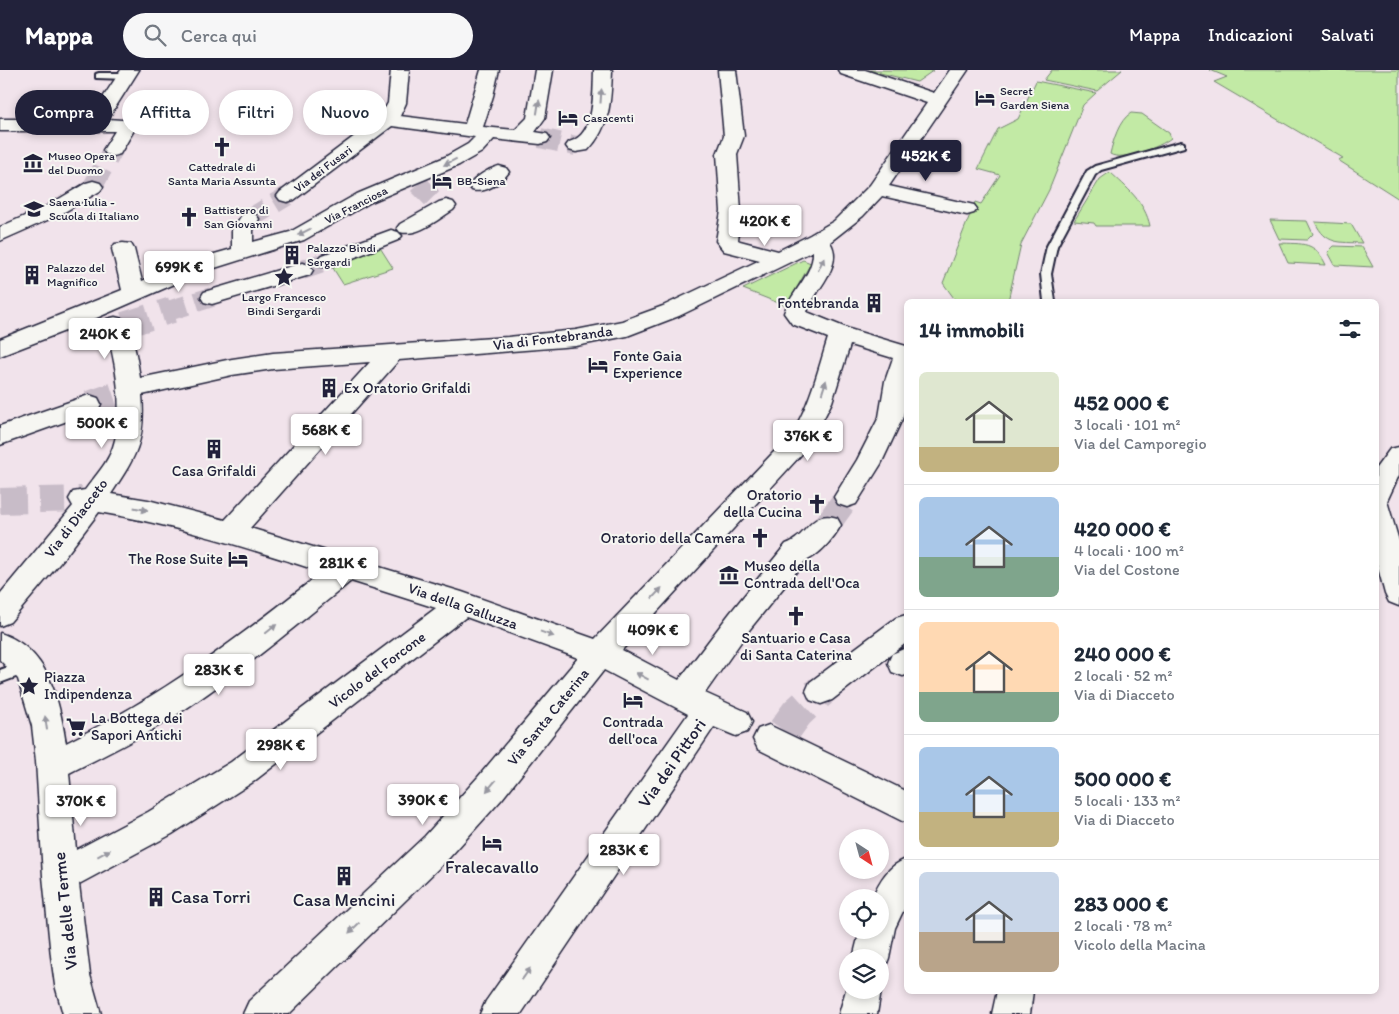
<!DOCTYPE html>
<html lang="it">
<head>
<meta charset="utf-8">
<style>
	body { margin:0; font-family:Itim,sans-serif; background:#f6f6f7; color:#1f2937; height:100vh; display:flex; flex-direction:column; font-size:19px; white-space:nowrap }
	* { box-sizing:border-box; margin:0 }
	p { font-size:16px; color:#747a83 }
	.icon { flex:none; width:28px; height:28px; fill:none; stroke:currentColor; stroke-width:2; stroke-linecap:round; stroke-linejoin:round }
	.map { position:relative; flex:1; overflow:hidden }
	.panel { position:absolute; left:904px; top:229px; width:475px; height:695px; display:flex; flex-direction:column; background:#fff; border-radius:8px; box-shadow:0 2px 8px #0003 }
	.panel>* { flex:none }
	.banner { position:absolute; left:15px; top:20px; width:475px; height:45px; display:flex; gap:10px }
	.needle { width:32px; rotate:144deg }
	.buttons { position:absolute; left:839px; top:759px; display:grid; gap:10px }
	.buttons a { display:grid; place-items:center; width:50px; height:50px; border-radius:50%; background:#fff; box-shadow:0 2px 8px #0003; font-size:25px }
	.price { position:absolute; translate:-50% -42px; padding:0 11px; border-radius:5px; background:#fff; color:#222; font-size:16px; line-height:32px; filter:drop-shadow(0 1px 2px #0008) }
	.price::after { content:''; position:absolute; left:50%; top:30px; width:15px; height:11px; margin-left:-8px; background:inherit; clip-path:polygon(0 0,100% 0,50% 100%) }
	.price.on { background:#22223b; color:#fff }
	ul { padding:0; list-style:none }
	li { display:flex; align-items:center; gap:15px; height:125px; padding:0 15px }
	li+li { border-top:1px solid #e0e1e3 }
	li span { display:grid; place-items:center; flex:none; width:140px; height:100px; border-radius:8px; color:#555 }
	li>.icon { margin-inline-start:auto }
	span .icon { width:60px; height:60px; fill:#fffc; stroke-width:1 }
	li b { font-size:21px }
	h2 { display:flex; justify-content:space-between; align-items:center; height:60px; padding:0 15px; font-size:21px }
	.tag { padding:0 18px; border-radius:22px; background:#fff; box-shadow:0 2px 8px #0003; font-size:18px; line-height:45px }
	.tag.on { background:#22223b; color:#fff }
	header { display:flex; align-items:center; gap:30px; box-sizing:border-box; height:70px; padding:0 25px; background:#22223b; color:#fff }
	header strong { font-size:24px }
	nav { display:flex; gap:28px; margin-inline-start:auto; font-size:18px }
	.search { width:350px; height:45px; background:#f6f6f7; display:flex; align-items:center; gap:12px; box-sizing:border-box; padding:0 18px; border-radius:28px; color:#747a83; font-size:19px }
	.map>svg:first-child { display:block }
	.green { fill:#c2eaa5; stroke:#728670 }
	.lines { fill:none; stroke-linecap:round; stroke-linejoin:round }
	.street-tunnel-far2 { stroke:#c8bcc8; stroke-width:20; stroke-dasharray:20 10; stroke-linecap:butt }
	.street-tunnel-far1 { stroke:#c8bcc8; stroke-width:26; stroke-dasharray:26 13; stroke-linecap:butt }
	.street-tunnel { stroke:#c8bcc8; stroke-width:33; stroke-dasharray:33 16; stroke-linecap:butt }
	.lane-casing { stroke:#22223b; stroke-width:4 }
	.street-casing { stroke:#22223b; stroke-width:3 }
	.lane { fill:#f6f6f2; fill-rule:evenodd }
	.street { fill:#f6f6f2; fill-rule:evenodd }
	.oneway { fill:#9797a0 }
	.labels { text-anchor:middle; stroke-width:4; stroke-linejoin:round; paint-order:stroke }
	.far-poi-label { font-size:12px; fill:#22223b; stroke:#f6f6f2; text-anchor:start }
	.far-street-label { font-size:12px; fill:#22223b; stroke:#f6f6f2 }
	.poi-label { font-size:15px; fill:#22223b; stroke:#f6f6f2; text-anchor:start }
	.street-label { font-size:15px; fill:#22223b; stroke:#f6f6f2 }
	.near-street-label { font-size:18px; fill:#22223b; stroke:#f6f6f2 }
	.near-poi-label { font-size:18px; fill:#22223b; stroke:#f6f6f2 }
</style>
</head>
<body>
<header>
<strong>Mappa</strong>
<div class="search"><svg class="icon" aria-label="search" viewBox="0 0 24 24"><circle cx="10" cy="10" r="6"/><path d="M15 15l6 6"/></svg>Cerca qui</div>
<nav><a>Mappa</a><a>Indicazioni</a><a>Salvati</a></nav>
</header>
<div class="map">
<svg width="1399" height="944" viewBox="0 0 1399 944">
	<rect width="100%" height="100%" fill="#f1e3eb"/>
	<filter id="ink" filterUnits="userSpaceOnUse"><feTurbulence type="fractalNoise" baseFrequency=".02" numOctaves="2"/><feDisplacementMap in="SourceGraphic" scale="10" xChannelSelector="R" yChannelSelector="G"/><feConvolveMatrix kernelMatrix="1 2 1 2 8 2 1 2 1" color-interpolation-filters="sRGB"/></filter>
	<g filter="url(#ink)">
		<path class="green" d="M868,0H934L917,12Z
			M1052,0H1122L1097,21L1044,10Z
			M1210,0H1399V129L1338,90L1343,88L1214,12L1227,7Z
			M1036,11L1096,23L1083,35L1049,120L1021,174L1008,231H956L943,213L975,132L981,134L1000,105L978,99L998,59L1018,49Z
			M1131,43L1142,44L1169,63L1171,68C1160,77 1122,92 1110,84C1113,71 1119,50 1131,43Z
			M1110,102C1127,118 1145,132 1150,156H1096L1094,153L1074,151L1100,109Z
			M1270,150L1307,151L1313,164L1307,170L1279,169Z
			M1315,152L1351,154L1362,173C1339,172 1326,175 1315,152Z
			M1279,173C1303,174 1315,171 1326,195L1288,193Z
			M379,176L393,198L343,214L331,195Z
			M1334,176L1362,177L1373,197L1335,195L1328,182Z
			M803,190L811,193L786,236L743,219Z"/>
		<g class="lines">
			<path class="street-tunnel-far2" d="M540,68L576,76
				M418,114L439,135
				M93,116L113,80
				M249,149L287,126
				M302,200L328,191
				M168,241L212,227"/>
			<path class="street-tunnel-far1" d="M124,255L172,240
				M89,334L139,317
				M0,431L82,429
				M827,455L845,430"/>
			<path class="street-tunnel" d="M784,661L797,643L821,621"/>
			<defs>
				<path id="lane" d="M99,3H126L130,6L126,9L96,8V4Z
					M1181,72L1184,73V77L1101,100L1095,105L1057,176L1051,204L1055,231H1044L1041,204L1047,176L1087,101L1095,96Z
					M27,590L32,591L35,596L32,601L0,613V600Z"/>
				<path id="street" d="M121,0H139L108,49L135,51L137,55L120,84L113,86L106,84L103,80L115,61H0V49H89Z
					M391,0H409L406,33L400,46L465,54L481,0H499L493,26L483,57L515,60L527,48L535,0H553L545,48L535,62L547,64L550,68L547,72L540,74L494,69L482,82L459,95L371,132L304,170L202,202L78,256L0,286V269L122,220L112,179L115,174L123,173L131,174L134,179L142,211L186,192L232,179V160L242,145L249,143L256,145L259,149L253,160V172L290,162L357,124L445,87L468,74L475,67L392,56L294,130L287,132L280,130L277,126L280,122L380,47L388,33Z
					M594,0H612C611,31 610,57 588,80L576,82L569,80L566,76L569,72C596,65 593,22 594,0Z
					M718,0H736L744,66L737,84L741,141L738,170L740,171L778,181L810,165L834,151L870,115L927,33L841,4L838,0H865L934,23L950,0H968L889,116L974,135L977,139L974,143L967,145L882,126L863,146L830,172C845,196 814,220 807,242L849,259L906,276V329L903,347L881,394L856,434L847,437L838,434L834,427L857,390L879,347L885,311L893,288L850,275L832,332L810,375L622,580L679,610L730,543L786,474C808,467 810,439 837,448L841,455C834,468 819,486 805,491L750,559L705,623L747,642L752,652L747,662L736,666L714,657L521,944H480L486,931L688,644L604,600L502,729L449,788L289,944H243L249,931L425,766L478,707L578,588L466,547L253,712L172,764L79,814L90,905L101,944H63L55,915L51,886L43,806L36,691L32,656L18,609L0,590V563C48,579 59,628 66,673C162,626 239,568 322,502C248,478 175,455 99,442L64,488L10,552L0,556V524L73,436L69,429L73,422L85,420C95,406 108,393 113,377C125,342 116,288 104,254L107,249L115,247L123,249C134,266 137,289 140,308L232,289L273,283L508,267L576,260L622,251L663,236L760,190L724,181L716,171L721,141L717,84L724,66ZM813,181C814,204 791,222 784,243L792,254L828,268C818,300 810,334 792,363L595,569L462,522L250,458L399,290L576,276L627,266L679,246ZM370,292L225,450L148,430L111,424C136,386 146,371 142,325L232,305L273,299ZM351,511L436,538L231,692L148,742L76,780L69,703C103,686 138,669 170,649C234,608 292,559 351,511Z
					M499,96L506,98L509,102C501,113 485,124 472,120L469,116C475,107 488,99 499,96Z
					M93,111L100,113L103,117L100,121L61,144L0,171V157L47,136L86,113Z
					M446,130L453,132L456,136L453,140C438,149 418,167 400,162L397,158L400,154L439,132Z
					M391,160L398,162L402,166L398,170L328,198L320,196L317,191L320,186Z
					M302,193L310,195L313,200L310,205L212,234L204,232L201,227L204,222Z
					M89,325L98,328L101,334L98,340L0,375V356Z
					M1399,377V405L1387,431L1399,471V536L1389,532L1385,524L1376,490V398L1390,379Z
					M906,545V573L832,630L821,634L810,630L806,621L810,612L896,548Z
					M906,578V605L903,606L892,602L888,593L892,584Z
					M769,655L906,721V753L758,679L753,669L758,659Z
					M906,789V835L895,858L889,888L884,901L880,902V888H853L860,860H880V828H872C880,810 888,796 906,789Z
					M848,913V920H880V917L881,920L877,944H839Z
					M997,921H1033L1030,944H992Z"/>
			</defs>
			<use href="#lane" class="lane-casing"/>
			<use href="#street" class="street-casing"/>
			<use href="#lane" class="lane"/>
			<use href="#street" class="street"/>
		</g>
		<defs><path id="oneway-solid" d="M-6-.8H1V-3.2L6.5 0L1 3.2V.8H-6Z" transform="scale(1.25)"/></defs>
		<g class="oneway">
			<use href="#oneway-solid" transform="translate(601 26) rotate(-86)"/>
			<use href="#oneway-solid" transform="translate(538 37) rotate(-81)"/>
			<use href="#oneway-solid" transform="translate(450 92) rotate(153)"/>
			<use href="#oneway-solid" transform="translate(304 162) rotate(154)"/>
			<use href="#oneway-solid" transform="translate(821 194) rotate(-66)"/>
			<use href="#oneway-solid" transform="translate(824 317) rotate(-72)"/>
			<use href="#oneway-solid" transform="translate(141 439) rotate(11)"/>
			<use href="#oneway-solid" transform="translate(657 523) rotate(-47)"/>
			<use href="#oneway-solid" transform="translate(271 559) rotate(-39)"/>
			<use href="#oneway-solid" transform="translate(547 564) rotate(20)"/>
			<use href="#oneway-solid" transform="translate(642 606) rotate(-152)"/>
			<use href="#oneway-solid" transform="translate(46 653) rotate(-98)"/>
			<use href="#oneway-solid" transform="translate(491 716) rotate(130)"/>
			<use href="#oneway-solid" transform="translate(104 783) rotate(-28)"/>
			<use href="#oneway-solid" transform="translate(354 858) rotate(136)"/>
			<use href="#oneway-solid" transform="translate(526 904) rotate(-55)"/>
		</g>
	</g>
	<defs>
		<symbol id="hotel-bare" viewBox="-9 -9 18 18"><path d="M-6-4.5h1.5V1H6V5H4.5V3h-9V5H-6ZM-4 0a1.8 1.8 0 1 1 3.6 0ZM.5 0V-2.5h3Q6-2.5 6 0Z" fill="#22223b" stroke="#f6f6f2" stroke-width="2.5" paint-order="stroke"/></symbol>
		<symbol id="church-bare" viewBox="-9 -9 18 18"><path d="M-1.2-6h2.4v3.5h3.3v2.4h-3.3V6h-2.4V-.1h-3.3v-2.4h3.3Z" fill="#22223b" stroke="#f6f6f2" stroke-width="2.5" paint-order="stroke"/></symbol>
		<symbol id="museum-bare" viewBox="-9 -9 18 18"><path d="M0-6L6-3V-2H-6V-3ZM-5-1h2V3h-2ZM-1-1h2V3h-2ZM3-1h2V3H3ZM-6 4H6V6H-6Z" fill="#22223b" stroke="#f6f6f2" stroke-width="2.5" paint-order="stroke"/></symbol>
		<symbol id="school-bare" viewBox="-9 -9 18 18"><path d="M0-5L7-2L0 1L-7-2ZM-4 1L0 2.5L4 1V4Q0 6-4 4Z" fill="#22223b" stroke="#f6f6f2" stroke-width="2.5" paint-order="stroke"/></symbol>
		<symbol id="building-bare" viewBox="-9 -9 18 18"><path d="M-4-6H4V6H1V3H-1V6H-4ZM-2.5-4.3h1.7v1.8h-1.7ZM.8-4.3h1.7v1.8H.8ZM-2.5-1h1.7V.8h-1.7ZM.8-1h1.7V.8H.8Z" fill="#22223b" stroke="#f6f6f2" stroke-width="2.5" paint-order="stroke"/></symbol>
		<symbol id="sight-bare" viewBox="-9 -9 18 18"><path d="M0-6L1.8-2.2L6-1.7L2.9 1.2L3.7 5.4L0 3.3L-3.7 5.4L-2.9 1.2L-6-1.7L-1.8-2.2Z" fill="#22223b" stroke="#f6f6f2" stroke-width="2.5" paint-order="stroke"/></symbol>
		<symbol id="supermarket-bare" viewBox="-9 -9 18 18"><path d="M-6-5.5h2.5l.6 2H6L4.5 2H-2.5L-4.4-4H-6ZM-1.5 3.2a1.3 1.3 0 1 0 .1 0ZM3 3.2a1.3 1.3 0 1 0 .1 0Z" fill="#22223b" stroke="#f6f6f2" stroke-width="2.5" paint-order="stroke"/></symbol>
	</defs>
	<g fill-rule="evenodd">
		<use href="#hotel-bare" x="971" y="14" width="28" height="28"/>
		<use href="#hotel-bare" x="554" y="34" width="28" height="28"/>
		<use href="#church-bare" x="208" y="63" width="28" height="28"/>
		<use href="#museum-bare" x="19" y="79" width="28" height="28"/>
		<use href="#hotel-bare" x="428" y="97" width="28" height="28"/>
		<use href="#school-bare" x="20" y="125" width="28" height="28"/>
		<use href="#church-bare" x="175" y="133" width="28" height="28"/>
		<use href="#building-bare" x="278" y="171" width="28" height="28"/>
		<use href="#building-bare" x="18" y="191" width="28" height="28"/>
		<use href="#sight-bare" x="270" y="193" width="28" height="28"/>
		<use href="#building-bare" x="860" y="219" width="28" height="28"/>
		<use href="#hotel-bare" x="584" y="281" width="28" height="28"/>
		<use href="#building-bare" x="315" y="304" width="28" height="28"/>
		<use href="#building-bare" x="200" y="365" width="28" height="28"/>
		<use href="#church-bare" x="803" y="420" width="28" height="28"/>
		<use href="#church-bare" x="746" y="454" width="28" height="28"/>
		<use href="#hotel-bare" x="224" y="475" width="28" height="28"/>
		<use href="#museum-bare" x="715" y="491" width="28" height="28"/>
		<use href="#church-bare" x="782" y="532" width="28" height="28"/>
		<use href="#sight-bare" x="15" y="602" width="28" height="28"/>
		<use href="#hotel-bare" x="619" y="616" width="28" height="28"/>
		<use href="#supermarket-bare" x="62" y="643" width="28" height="28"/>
		<use href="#hotel-bare" x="478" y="759" width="28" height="28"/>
		<use href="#building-bare" x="330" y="792" width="28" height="28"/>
		<use href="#building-bare" x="142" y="813" width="28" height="28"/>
	</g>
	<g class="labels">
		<g class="far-poi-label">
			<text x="1000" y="25">Secret<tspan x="1000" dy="14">Garden Siena</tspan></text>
			<text x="583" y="52">Casacenti</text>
			<text x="48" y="90">Museo Opera<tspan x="48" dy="14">del Duomo</tspan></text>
			<text x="222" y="101" text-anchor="middle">Cattedrale di<tspan x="222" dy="14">Santa Maria Assunta</tspan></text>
			<text x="457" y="115">BB-Siena</text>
			<text x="49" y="136">Saena Iulia -<tspan x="49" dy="14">Scuola di Italiano</tspan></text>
			<text x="204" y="144">Battistero di<tspan x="204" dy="14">San Giovanni</tspan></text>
			<text x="307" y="182">Palazzo Bindi<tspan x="307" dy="14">Sergardi</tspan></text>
			<text x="47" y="202">Palazzo del<tspan x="47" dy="14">Magnifico</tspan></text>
			<text x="284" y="231" text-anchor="middle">Largo Francesco<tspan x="284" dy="14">Bindi Sergardi</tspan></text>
		</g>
		<g class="far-street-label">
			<text transform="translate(323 99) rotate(-37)" y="4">Via dei Fusari</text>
			<text transform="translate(356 135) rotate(-27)" y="4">Via Franciosa</text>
		</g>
		<g class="poi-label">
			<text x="859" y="238" text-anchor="end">Fontebranda</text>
			<text x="613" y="291">Fonte Gaia<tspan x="613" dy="17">Experience</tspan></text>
			<text x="344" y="323">Ex Oratorio Grifaldi</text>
			<text x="214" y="406" text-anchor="middle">Casa Grifaldi</text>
			<text x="802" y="430" text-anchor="end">Oratorio<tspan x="802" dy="17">della Cucina</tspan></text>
			<text x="745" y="473" text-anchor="end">Oratorio della Camera</text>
			<text x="223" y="494" text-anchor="end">The Rose Suite</text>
			<text x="744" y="501">Museo della<tspan x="744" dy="17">Contrada dell'Oca</tspan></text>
			<text x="796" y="573" text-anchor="middle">Santuario e Casa<tspan x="796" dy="17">di Santa Caterina</tspan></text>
			<text x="44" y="612">Piazza<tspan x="44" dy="17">Indipendenza</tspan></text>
			<text x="91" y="653">La Bottega dei<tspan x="91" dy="17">Sapori Antichi</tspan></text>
			<text x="633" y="657" text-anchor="middle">Contrada<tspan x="633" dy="17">dell'oca</tspan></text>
		</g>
		<g class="street-label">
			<text transform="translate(553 268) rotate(-7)" y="5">Via di Fontebranda</text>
			<text transform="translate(76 448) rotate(-53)" y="5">Via di Diacceto</text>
			<text transform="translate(463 536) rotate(19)" y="5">Via della Galluzza</text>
			<text transform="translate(377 600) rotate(-37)" y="5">Vicolo del Forcone</text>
			<text transform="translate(548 647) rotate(-51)" y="5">Via Santa Caterina</text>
		</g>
		<g class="near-street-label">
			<text transform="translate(672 693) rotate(-55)" y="6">Via dei Pittori</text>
			<text transform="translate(65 841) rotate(-96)" y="6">Via delle Terme</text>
		</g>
		<g class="near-poi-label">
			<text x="492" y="803">Fralecavallo</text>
			<text x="171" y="833" text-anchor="start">Casa Torri</text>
			<text x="344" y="836">Casa Mencini</text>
		</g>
	</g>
</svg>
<div class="buttons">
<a><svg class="needle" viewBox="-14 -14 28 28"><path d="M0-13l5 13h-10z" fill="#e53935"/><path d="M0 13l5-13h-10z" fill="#747a83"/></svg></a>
<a><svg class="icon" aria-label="locate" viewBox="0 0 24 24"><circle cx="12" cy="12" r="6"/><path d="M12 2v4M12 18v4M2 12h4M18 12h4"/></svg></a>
<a><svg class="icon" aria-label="layers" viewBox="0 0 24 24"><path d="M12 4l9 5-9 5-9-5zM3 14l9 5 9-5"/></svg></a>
</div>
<b class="price on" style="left:926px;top:112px">452K €</b>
<b class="price" style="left:765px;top:177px">420K €</b>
<b class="price" style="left:179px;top:223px">699K €</b>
<b class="price" style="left:105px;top:290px">240K €</b>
<b class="price" style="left:102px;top:379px">500K €</b>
<b class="price" style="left:326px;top:386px">568K €</b>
<b class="price" style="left:808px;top:392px">376K €</b>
<b class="price" style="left:343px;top:519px">281K €</b>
<b class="price" style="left:653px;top:586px">409K €</b>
<b class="price" style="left:219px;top:626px">283K €</b>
<b class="price" style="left:281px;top:701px">298K €</b>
<b class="price" style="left:423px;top:756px">390K €</b>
<b class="price" style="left:81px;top:757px">370K €</b>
<b class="price" style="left:624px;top:806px">283K €</b>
<div class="banner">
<a class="tag on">Compra</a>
<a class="tag">Affitta</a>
<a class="tag">Filtri</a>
<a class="tag">Nuovo</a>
</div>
<section class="panel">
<h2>14 immobili<svg class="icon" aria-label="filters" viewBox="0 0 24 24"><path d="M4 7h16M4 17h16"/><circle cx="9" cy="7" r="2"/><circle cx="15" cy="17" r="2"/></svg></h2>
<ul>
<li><span style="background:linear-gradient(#dfe7d0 75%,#c2b280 0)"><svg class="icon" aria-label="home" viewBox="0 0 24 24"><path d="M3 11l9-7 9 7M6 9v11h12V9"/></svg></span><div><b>452 000 €</b><p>3 locali · 101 m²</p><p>Via del Camporegio</p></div></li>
<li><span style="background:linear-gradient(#a9c7e8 60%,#7fa58c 0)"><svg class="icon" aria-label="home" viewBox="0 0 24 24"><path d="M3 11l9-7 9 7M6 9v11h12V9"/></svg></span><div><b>420 000 €</b><p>4 locali · 100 m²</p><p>Via del Costone</p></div></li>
<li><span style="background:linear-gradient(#ffd9b3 70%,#7fa58c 0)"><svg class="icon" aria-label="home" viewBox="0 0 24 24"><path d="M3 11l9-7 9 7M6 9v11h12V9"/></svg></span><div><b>240 000 €</b><p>2 locali · 52 m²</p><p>Via di Diacceto</p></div></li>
<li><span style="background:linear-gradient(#a9c7e8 65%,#c2b280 0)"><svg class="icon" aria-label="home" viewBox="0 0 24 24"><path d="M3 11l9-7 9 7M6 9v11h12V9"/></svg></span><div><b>500 000 €</b><p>5 locali · 133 m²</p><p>Via di Diacceto</p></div></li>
<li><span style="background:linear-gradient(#c9d6e8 60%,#b9a48a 0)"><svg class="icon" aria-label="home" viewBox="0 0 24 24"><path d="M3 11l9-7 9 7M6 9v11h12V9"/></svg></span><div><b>283 000 €</b><p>2 locali · 78 m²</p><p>Vicolo della Macina</p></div></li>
</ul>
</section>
</div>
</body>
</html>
